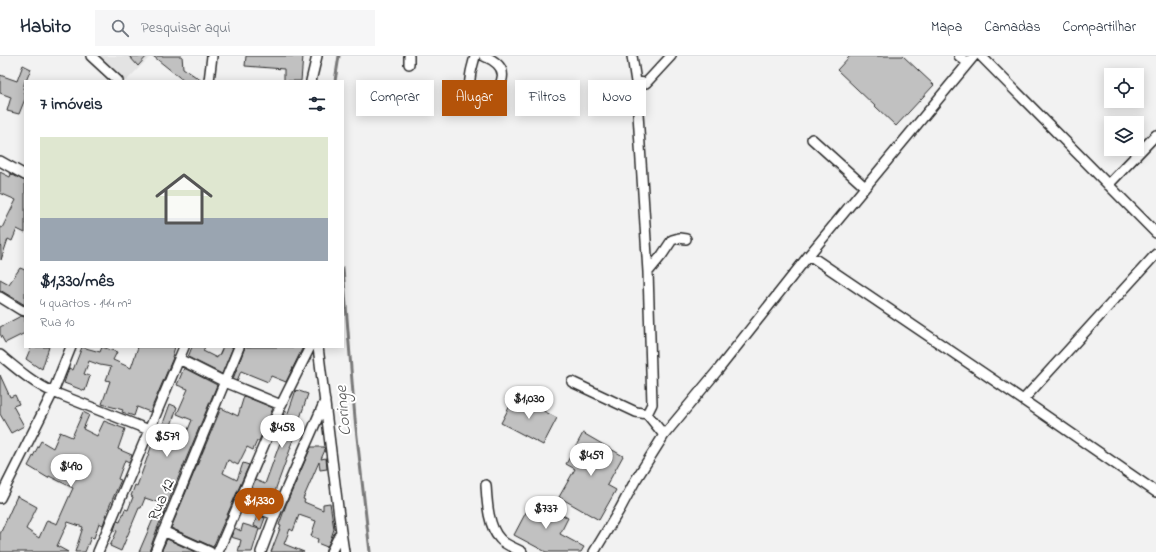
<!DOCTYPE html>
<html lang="pt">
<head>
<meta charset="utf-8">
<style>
	body { margin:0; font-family:"Indie Flower",sans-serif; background:#f6f6f7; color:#1f2937; height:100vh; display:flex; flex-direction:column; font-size:15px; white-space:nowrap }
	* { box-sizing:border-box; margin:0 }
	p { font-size:13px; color:#747a83 }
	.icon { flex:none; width:22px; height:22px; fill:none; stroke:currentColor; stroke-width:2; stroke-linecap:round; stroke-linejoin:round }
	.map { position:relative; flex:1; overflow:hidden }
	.drawer { position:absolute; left:24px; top:24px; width:320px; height:268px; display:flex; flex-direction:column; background:#fff; border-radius:0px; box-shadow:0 2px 10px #0003 }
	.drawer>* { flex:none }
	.hud { position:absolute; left:356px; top:24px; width:380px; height:36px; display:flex; gap:8px }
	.fabs { position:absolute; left:1104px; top:12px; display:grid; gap:8px }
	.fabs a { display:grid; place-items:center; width:40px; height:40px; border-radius:0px; background:#fff; box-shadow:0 2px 10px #0003; font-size:20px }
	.price { position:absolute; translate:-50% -34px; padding:0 9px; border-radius:14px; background:#fff; color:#222; font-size:13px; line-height:26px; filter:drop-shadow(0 1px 2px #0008) }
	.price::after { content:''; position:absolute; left:50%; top:24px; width:12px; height:9px; margin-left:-6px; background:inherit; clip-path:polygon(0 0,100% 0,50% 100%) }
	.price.on { background:#b45309; color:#fff }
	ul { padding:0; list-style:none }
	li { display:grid; align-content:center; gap:8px; height:212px; padding:0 16px }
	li+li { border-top:1px solid #e0e1e3 }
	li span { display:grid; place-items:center; height:124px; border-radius:0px; color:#555 }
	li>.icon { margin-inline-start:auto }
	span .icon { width:72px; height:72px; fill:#fffc; stroke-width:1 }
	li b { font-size:17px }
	h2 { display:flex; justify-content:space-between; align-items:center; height:48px; padding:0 16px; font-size:17px }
	.tag { padding:0 14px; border-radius:0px; background:#fff; box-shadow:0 2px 10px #0003; font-size:14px; line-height:36px }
	.tag.on { background:#b45309; color:#fff }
	header { display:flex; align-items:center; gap:24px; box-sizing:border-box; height:56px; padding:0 20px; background:#fff; border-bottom:1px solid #e0e1e3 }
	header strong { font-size:19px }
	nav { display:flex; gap:22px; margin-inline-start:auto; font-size:14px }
	.search { width:280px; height:36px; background:#f6f6f7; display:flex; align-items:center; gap:10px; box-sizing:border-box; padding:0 14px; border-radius:0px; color:#747a83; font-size:15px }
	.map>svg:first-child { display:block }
	.built { fill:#e3e3e3 }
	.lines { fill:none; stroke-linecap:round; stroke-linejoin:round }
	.stream { stroke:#787878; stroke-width:3 }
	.building { fill:#c1c1c1; stroke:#2b2b2b }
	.minor-casing { stroke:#2b2b2b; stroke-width:12 }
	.minor { stroke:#fff; stroke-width:9 }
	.labels { text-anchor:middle; stroke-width:4; stroke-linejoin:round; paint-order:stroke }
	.street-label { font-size:16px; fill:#2b2b2b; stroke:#fff }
	.water-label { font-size:17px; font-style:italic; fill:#585858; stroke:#fff }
</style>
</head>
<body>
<header>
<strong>Habito</strong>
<div class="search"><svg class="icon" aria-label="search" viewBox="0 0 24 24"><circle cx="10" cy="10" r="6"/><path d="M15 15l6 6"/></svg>Pesquisar aqui</div>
<nav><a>Mapa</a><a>Camadas</a><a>Compartilhar</a></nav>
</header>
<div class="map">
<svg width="1156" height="496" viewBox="0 0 1156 496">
	<rect width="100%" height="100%" fill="#f2f2f2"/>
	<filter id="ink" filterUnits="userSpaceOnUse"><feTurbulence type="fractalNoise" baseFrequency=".025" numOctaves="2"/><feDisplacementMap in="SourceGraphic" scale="8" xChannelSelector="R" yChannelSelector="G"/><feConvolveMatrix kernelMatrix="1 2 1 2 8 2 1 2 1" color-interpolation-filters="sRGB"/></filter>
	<g filter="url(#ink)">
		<path class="built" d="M91,0H151L126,25H118Z"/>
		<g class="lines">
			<path class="stream" d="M335,25L339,0
				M343,212L355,363L370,496"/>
		</g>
		<path class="building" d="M129,0H147L138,10Z
			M153,0H182L183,12L202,25H184Z
			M246,0H303L301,25H284V13L245,10Z
			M850,0H903L934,29L896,70L837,14Z
			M23,9L31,13L26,25H25L23,33L25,34L23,37L25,38V43L19,58L7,55L11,41L0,37V19L17,25Z
			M0,116L10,121L11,118L25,125V177L17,173L12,185L8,183L1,204L0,171L2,172L16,144L0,137Z
			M20,212L25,214V249L0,234V223L9,228Z
			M21,260L25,261V277L5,287L0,278V271Z
			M31,291H49L42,313L39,311V312L26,303Z
			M82,291L100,296L102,291L117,296L113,304L131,312L138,291H175L172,301L173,302L172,304L150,356L137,351L134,360L122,356L123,354L102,348L110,325L106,324L111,311L100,309L89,305L84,318L90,320L85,335L64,327L69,312L73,314Z
			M192,291H205L203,295L217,302V300H219L223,291H233L222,318L188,301Z
			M245,291H303L286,326L271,320L268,326L241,315L237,325L233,323Z
			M184,312L217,329L157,473L149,496H139L160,447L145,442L141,452H139L121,495L110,490L117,475L114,474L117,465L120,466L125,453L128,454L133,441L131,440L135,429L137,430L158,372L161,373L170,348L177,351L169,376L185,381L192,364L177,358L188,333L177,329Z
			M0,319L10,341L15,339L19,348L13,350L24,370L11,377L0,358Z
			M296,334L308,338L299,365L301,366L290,391H291L276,432V433L271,447L249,439L255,424L265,428L284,376L277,374L285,355L288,357Z
			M244,340L273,352L259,385H257L253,394L247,391L238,409L228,404L223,417L237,424L243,407L249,409L213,491L171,472L221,352L238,360Z
			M515,340L557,362L543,389L501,367Z
			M83,356L89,359L83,373L97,380L104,365L125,373L118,393L132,399L129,406L125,404L118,423L121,424L105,460H106L103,469L99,467L94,482L91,481L85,496H75L83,471L68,466L57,490L68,496H0V478L17,440L37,451L26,473L39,482L47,464L57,468L73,432L49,420L48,422L28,410L41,385L53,392L60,376L72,381Z
			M583,377L623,400L607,429L616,434L599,464L559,441L575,413L566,408Z
			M311,391H324L325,394L321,403L326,402L327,413L320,414L319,406L303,443L305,444L304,446L323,454V448L330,447L334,473L330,485L327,491L317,487L318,483L311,480L316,465L299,459L293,475L290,473L284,488L304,496H271L281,470L279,469L286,449Z
			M533,443L568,462L560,478L584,491L581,496H546L514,479Z
			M257,459L265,462L261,473L254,470Z
			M243,468L259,473L252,496H238L241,484L231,481L235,472L241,475Z
			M167,483L195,496H161Z"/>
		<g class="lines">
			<defs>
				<path id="minor" d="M91,0L118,25
					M484,0C513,12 502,27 490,47
					M632,0L636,26L648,216L652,348L647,358
					M959,0L968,7
					M981,0L1156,177
					M409,8V0
					M209,25L212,0
					M311,25L317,0
					M636,26L646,27L671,0
					M453,45L461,47C470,38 469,27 471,16C472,11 474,5 475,0
					M812,83L865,131
					M0,105L25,119
					M1108,129L1156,79
					M809,199L1023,344L1156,436
					M648,216L662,199L672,184L679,182L686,183
					M0,241L21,254L25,255
					M318,291L341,476L344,496
					M0,299C17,313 33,327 53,336L149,374
					M179,303L225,326L281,349
					M572,326L636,356L647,358L664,379
					M1023,344L1156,198
					M486,429C487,445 488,471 500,483C505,489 515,492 522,496
					M0,442L53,336L71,291
					M240,446L275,459
					M163,475L210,496
					M98,496L184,291
					M155,496L239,291
					M218,496L281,349L310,291
					M261,496L275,459L325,345
					M331,496L341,476
					M594,496L620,453L635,425L664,379L718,314L809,199L974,0"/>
			</defs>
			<use href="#minor" class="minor-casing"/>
			<use href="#minor" class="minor"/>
		</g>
	</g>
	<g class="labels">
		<g class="street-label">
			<text transform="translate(160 443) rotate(-67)" y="6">Rua 12</text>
		</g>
		<g class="water-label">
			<text transform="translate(342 355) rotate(-95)" y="6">Coringe</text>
		</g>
	</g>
</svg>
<div class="fabs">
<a><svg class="icon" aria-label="locate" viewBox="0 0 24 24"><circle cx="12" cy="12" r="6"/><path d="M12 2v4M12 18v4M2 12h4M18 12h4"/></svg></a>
<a><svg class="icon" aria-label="layers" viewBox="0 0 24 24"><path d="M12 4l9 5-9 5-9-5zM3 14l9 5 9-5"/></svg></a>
</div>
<b class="price" style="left:529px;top:364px">$1,030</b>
<b class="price" style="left:282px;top:393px">$458</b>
<b class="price" style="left:167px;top:402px">$579</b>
<b class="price" style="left:591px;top:421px">$459</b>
<b class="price" style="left:71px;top:432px">$490</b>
<b class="price on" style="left:259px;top:466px">$1,330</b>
<b class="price" style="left:546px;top:474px">$737</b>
<div class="hud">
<a class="tag">Comprar</a>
<a class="tag on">Alugar</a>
<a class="tag">Filtros</a>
<a class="tag">Novo</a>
</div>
<section class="drawer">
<h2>7 imóveis<svg class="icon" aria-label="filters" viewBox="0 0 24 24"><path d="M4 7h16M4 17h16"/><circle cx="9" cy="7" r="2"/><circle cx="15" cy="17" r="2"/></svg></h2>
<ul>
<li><span style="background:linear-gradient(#dfe7d0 65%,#9aa5b1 0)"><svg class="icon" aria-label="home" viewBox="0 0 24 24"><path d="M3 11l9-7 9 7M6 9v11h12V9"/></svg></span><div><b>$1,330/mês</b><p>4 quartos · 144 m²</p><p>Rua 10</p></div></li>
</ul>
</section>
</div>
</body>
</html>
